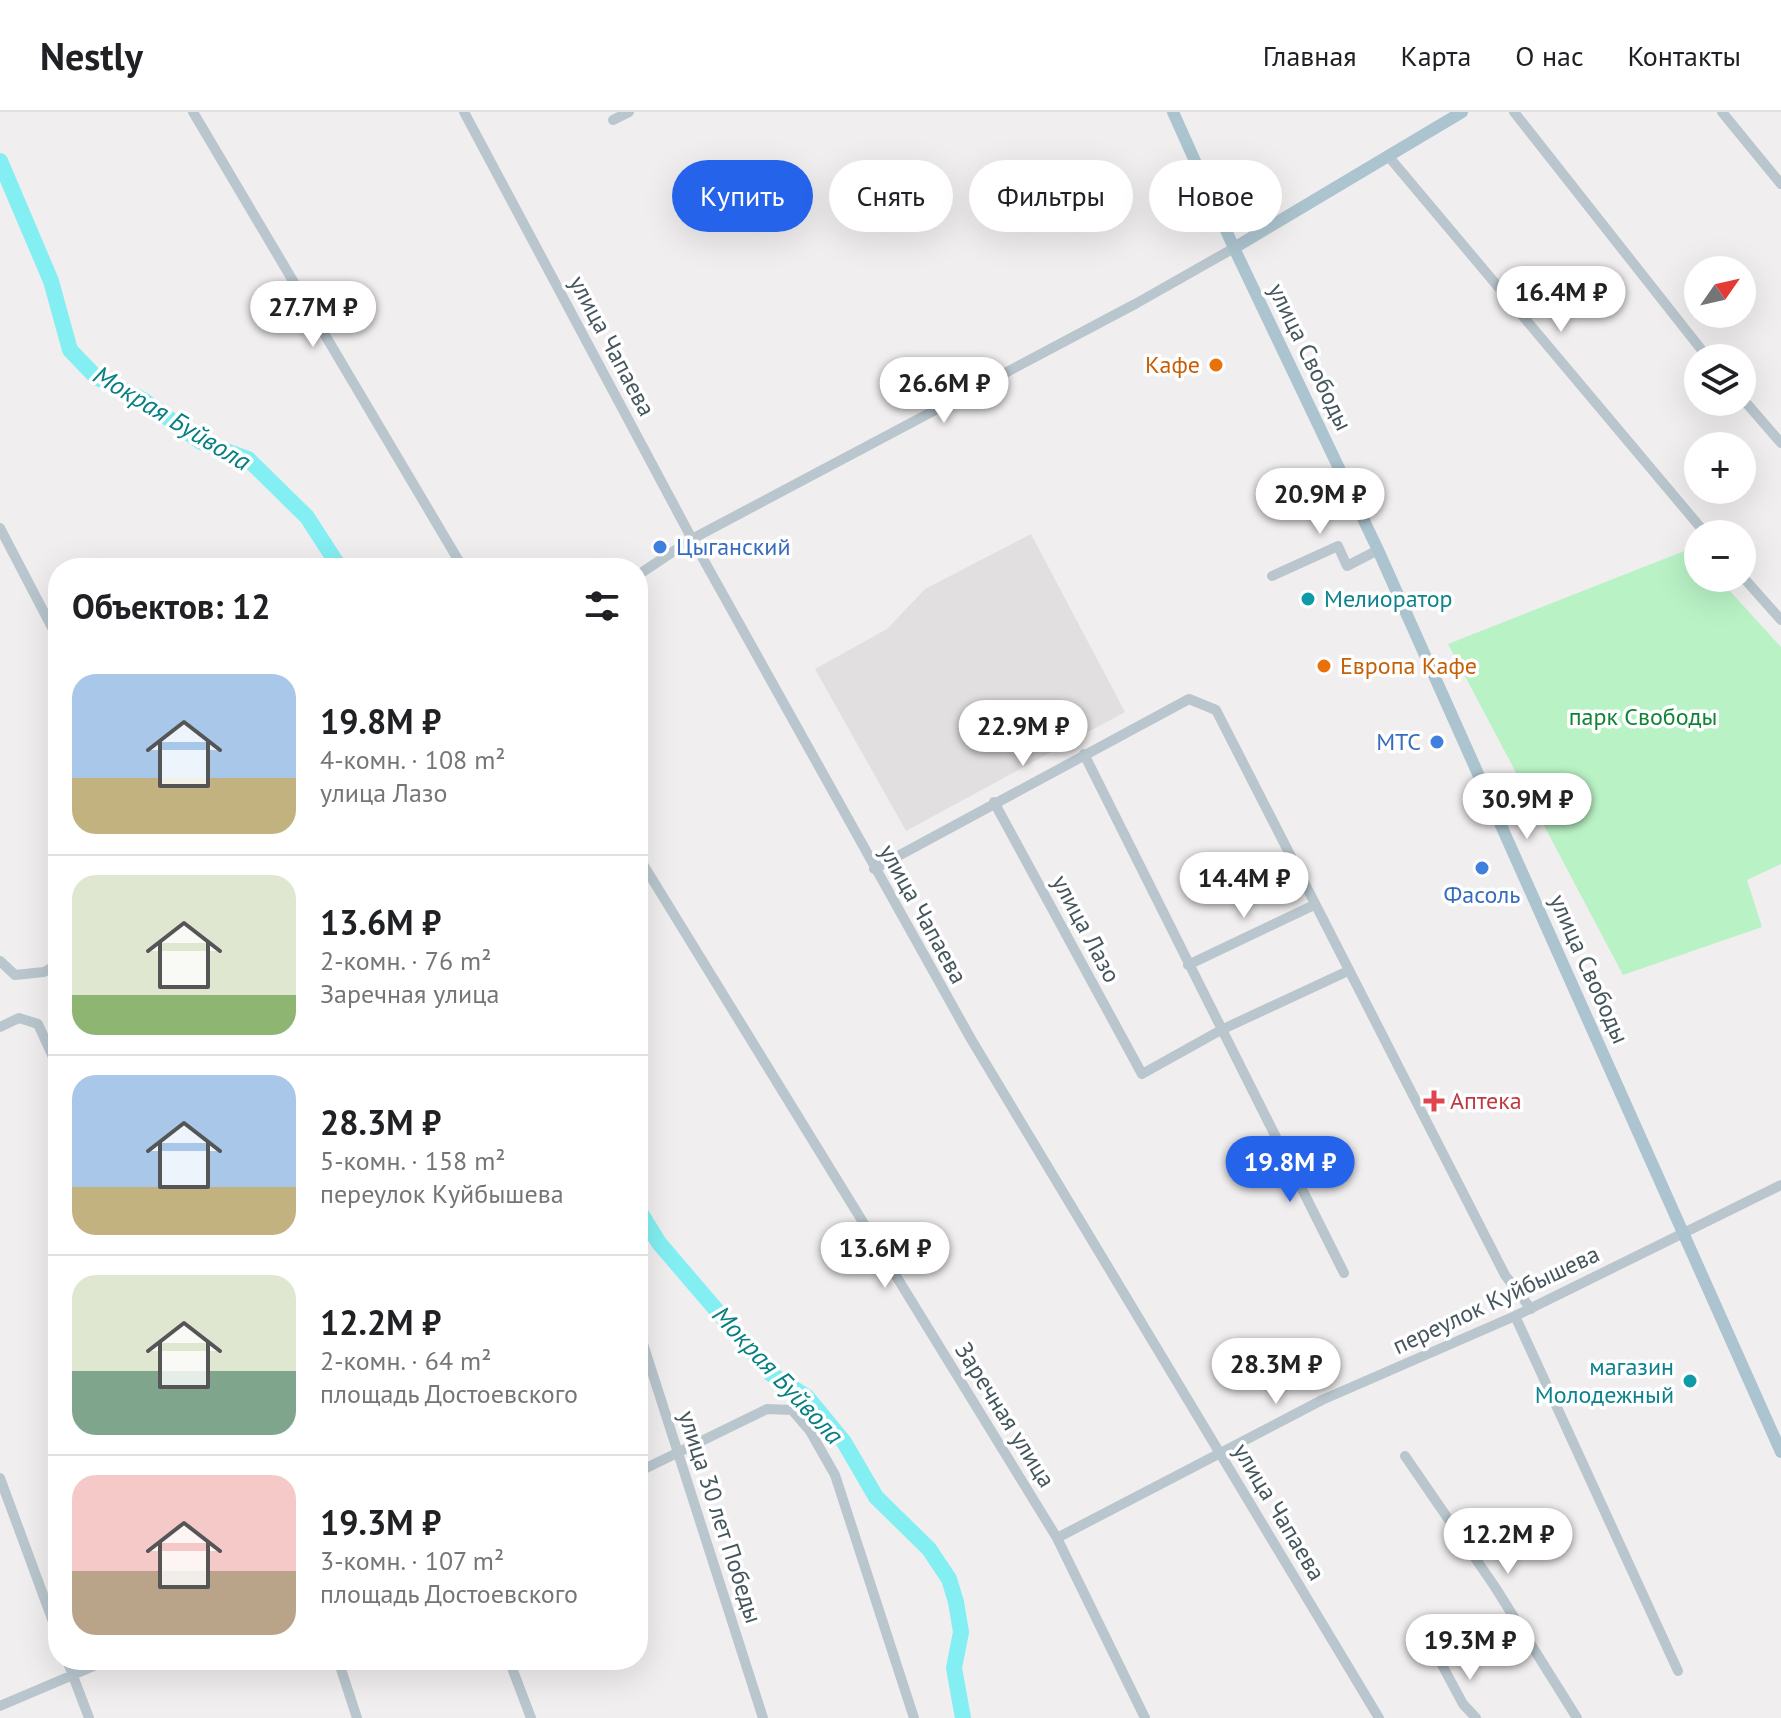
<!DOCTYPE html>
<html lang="ru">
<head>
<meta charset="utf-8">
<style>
	body { margin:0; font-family:"PT Sans",sans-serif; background:#f6f6f6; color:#202124; height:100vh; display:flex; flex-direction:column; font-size:30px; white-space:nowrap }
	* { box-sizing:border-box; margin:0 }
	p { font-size:26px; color:#757577 }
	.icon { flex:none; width:44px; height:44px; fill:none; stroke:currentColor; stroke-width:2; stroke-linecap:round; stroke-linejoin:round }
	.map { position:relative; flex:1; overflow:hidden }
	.sheet { position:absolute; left:48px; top:446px; width:600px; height:1112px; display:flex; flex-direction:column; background:#fff; border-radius:32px; box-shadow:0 8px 32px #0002 }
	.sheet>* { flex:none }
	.top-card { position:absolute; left:672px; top:48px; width:760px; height:72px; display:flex; gap:16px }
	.needle { width:52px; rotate:56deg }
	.tools { position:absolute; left:1684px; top:144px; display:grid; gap:16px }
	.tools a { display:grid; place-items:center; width:72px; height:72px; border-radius:50%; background:#fff; box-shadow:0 8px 32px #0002; font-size:40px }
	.price { position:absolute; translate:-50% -68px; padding:0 18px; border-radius:28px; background:#fff; color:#222; font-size:26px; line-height:52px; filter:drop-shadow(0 2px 4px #0008) }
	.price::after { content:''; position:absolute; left:50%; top:48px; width:24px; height:18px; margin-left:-12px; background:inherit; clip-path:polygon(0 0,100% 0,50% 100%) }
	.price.selected { background:#2563eb; color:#fff }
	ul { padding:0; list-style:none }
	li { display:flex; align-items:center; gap:24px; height:200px; padding:0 24px }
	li+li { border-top:2px solid #e0e0e0 }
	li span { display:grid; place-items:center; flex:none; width:224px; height:160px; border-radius:24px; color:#555 }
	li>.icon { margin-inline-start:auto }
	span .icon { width:96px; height:96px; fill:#fffc; stroke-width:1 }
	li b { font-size:34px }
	h2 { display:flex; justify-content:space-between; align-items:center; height:96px; padding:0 24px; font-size:34px }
	.chip { padding:0 28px; border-radius:36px; background:#fff; box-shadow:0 8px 32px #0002; font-size:28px; line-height:72px }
	.chip.selected { background:#2563eb; color:#fff }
	header { display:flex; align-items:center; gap:48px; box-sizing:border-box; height:112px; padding:0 40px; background:#fff; border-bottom:2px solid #e0e0e0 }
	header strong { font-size:38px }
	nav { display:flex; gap:44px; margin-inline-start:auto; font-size:28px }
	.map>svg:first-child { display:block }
	.education { fill:#e2dfe1 }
	.green { fill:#b9f2c5 }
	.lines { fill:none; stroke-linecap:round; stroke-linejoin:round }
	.river { stroke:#83eff2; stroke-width:16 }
	.minor { stroke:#b9c6cd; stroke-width:10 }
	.major { stroke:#acc4cf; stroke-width:12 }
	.food-dot { fill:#e8710a; stroke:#fff; stroke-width:3 }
	.shop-dot { fill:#3f7fe0; stroke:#fff; stroke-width:3 }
	.culture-dot { fill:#0f9aa8; stroke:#fff; stroke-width:3 }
	.health-dot { fill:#e0444e; stroke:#fff; stroke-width:3 }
	.labels { text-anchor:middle; stroke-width:7; stroke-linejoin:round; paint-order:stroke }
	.street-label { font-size:24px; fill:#45565d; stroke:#fff }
	.food-label { font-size:24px; fill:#c56008; stroke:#fff; text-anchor:end }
	.shop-label { font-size:24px; fill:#366cbe; stroke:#fff; text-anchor:start }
	.culture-label { font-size:24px; fill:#0d838f; stroke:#fff; text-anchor:start }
	.park-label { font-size:24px; fill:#108435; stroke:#fff }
	.health-label { font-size:24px; fill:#be3a42; stroke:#fff; text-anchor:start }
	.water-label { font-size:26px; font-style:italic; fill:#067f83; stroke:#fff }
</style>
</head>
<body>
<header>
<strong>Nestly</strong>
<nav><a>Главная</a><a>Карта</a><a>О нас</a><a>Контакты</a></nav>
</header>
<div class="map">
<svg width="1781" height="1606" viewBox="0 0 1781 1606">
	<rect width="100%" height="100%" fill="#f1eeef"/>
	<path class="education" d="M1031,422L1125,600L906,719L815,557L887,517L925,477Z"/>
	<path class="green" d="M1692,436L1698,443V466H1718L1781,535V752L1747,768L1762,815L1623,863L1448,532Z"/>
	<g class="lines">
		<path class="river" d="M0,49L51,169L70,238L96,265L143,288L201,330L248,347L307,405L340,456
			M638,1097L659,1131L771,1262L807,1285L844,1330L876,1385L929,1437L949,1467L956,1490L961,1520L954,1556L963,1606"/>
		<path class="minor" d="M193,0L463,456
			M464,0L692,427L971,927L1379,1606
			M1514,0L1708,246
			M1722,0L1781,72
			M613,8L629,0
			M1389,45L1706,422
			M1742,286L1781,331
			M0,416L58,527
			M638,463L692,427L1137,191L1234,136
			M1272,464L1338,434L1347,454L1378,438
			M1742,464L1781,508
			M1084,642L1344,1161
			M994,690L1142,962L1221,918L1348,859
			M638,744L1057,1426L1145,1606
			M874,757L1189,587L1216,598L1505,1163L1531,1197
			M0,849L15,863L44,860L58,852
			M1188,853L1314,793
			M0,915L19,906L38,912L58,956
			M1515,1204L1678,1559
			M638,1216L763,1606
			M1405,1344L1495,1475L1577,1606
			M638,1360L767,1297L792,1298L810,1319L835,1363L914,1606
			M0,1366L58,1523
			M1057,1426L1322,1288L1515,1204L1781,1073
			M67,1548L89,1606
			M509,1548L531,1606
			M1441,1551L1463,1592L1476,1606
			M341,1557L357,1606
			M0,1594L108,1548"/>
		<path class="major" d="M1173,0L1234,136L1378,438L1781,1340
			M1234,136L1462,0"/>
	</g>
	<g class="food-dot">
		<circle cx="1216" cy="253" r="8"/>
		<circle cx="1324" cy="554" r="8"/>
	</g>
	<g class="shop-dot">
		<circle cx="660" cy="435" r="8"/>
		<circle cx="1437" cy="630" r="8"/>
		<circle cx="1482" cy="756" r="8"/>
	</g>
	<g class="culture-dot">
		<circle cx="1308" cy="487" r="8"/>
		<circle cx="1690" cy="1269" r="8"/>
	</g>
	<path class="health-dot" d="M1430 977h8v8h8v8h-8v8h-8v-8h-8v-8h8z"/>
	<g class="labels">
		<g class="street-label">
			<text transform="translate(612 234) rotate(62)" y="8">улица Чапаева</text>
			<text transform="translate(1310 245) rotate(64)" y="8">улица Свободы</text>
			<text transform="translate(923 802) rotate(61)" y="8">улица Чапаева</text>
			<text transform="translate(1086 817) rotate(62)" y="8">улица Лазо</text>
			<text transform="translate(1589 857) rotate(66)" y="8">улица Свободы</text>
			<text transform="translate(1496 1188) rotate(-25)" y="8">переулок Куйбышева</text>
			<text transform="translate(1005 1303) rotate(58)" y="8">Заречная улица</text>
			<text transform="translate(1279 1400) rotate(59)" y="8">улица Чапаева</text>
			<text transform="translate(720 1405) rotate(72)" y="8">улица 30 лет Победы</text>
		</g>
		<g class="food-label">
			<text x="1200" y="261">Кафе</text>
			<text x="1340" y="562" text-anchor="start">Европа Кафе</text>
		</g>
		<g class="shop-label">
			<text x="676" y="443">Цыганский</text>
			<text x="1421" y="638" text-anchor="end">МТС</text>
			<text x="1482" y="791" text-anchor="middle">Фасоль</text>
		</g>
		<g class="culture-label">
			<text x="1324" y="495">Мелиоратор</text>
			<text x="1674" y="1263" text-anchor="end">магазин<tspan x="1674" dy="28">Молодежный</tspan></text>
		</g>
		<g class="park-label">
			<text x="1643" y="613">парк Свободы</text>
		</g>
		<g class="health-label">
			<text x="1450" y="997">Аптека</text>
		</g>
		<g class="water-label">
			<text transform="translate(172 306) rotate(31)" y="9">Мокрая Буйвола</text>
			<text transform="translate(778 1263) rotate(47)" y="9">Мокрая Буйвола</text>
		</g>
	</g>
</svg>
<div class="tools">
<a><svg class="needle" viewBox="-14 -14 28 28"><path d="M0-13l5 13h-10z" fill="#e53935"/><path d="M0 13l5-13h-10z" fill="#757577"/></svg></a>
<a><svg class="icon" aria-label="layers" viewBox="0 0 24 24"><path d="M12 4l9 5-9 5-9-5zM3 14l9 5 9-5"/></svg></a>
<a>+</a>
<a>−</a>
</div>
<b class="price" style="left:1561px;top:222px">16.4M ₽</b>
<b class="price" style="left:313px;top:237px">27.7M ₽</b>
<b class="price" style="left:944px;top:313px">26.6M ₽</b>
<b class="price" style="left:1320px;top:424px">20.9M ₽</b>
<b class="price" style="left:1023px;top:656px">22.9M ₽</b>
<b class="price" style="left:1527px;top:729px">30.9M ₽</b>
<b class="price" style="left:1244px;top:808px">14.4M ₽</b>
<b class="price selected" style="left:1290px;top:1092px">19.8M ₽</b>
<b class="price" style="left:885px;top:1178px">13.6M ₽</b>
<b class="price" style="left:1276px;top:1294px">28.3M ₽</b>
<b class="price" style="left:1508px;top:1464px">12.2M ₽</b>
<b class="price" style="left:1470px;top:1570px">19.3M ₽</b>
<div class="top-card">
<a class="chip selected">Купить</a>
<a class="chip">Снять</a>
<a class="chip">Фильтры</a>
<a class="chip">Новое</a>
</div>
<section class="sheet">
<h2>Объектов: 12<svg class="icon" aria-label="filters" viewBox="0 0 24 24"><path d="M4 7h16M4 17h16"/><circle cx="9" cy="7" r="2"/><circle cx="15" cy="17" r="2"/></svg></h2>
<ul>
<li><span style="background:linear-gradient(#a9c7e8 65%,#c2b280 0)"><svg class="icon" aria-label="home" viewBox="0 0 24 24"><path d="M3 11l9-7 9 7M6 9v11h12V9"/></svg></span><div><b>19.8M ₽</b><p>4-комн. · 108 m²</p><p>улица Лазо</p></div></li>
<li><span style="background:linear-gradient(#dfe7d0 75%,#8fb573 0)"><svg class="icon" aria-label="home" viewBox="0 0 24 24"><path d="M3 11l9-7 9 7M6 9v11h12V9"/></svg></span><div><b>13.6M ₽</b><p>2-комн. · 76 m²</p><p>Заречная улица</p></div></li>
<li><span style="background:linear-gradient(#a9c7e8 70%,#c2b280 0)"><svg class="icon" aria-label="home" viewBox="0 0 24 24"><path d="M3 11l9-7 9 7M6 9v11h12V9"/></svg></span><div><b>28.3M ₽</b><p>5-комн. · 158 m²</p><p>переулок Куйбышева</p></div></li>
<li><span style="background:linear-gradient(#dfe7d0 60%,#7fa58c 0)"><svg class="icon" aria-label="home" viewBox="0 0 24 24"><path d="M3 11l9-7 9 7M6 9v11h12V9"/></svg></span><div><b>12.2M ₽</b><p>2-комн. · 64 m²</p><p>площадь Достоевского</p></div></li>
<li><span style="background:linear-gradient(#f6c9c9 60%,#b9a48a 0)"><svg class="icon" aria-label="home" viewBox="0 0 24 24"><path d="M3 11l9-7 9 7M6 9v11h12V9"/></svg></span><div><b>19.3M ₽</b><p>3-комн. · 107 m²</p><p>площадь Достоевского</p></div></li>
</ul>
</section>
</div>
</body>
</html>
